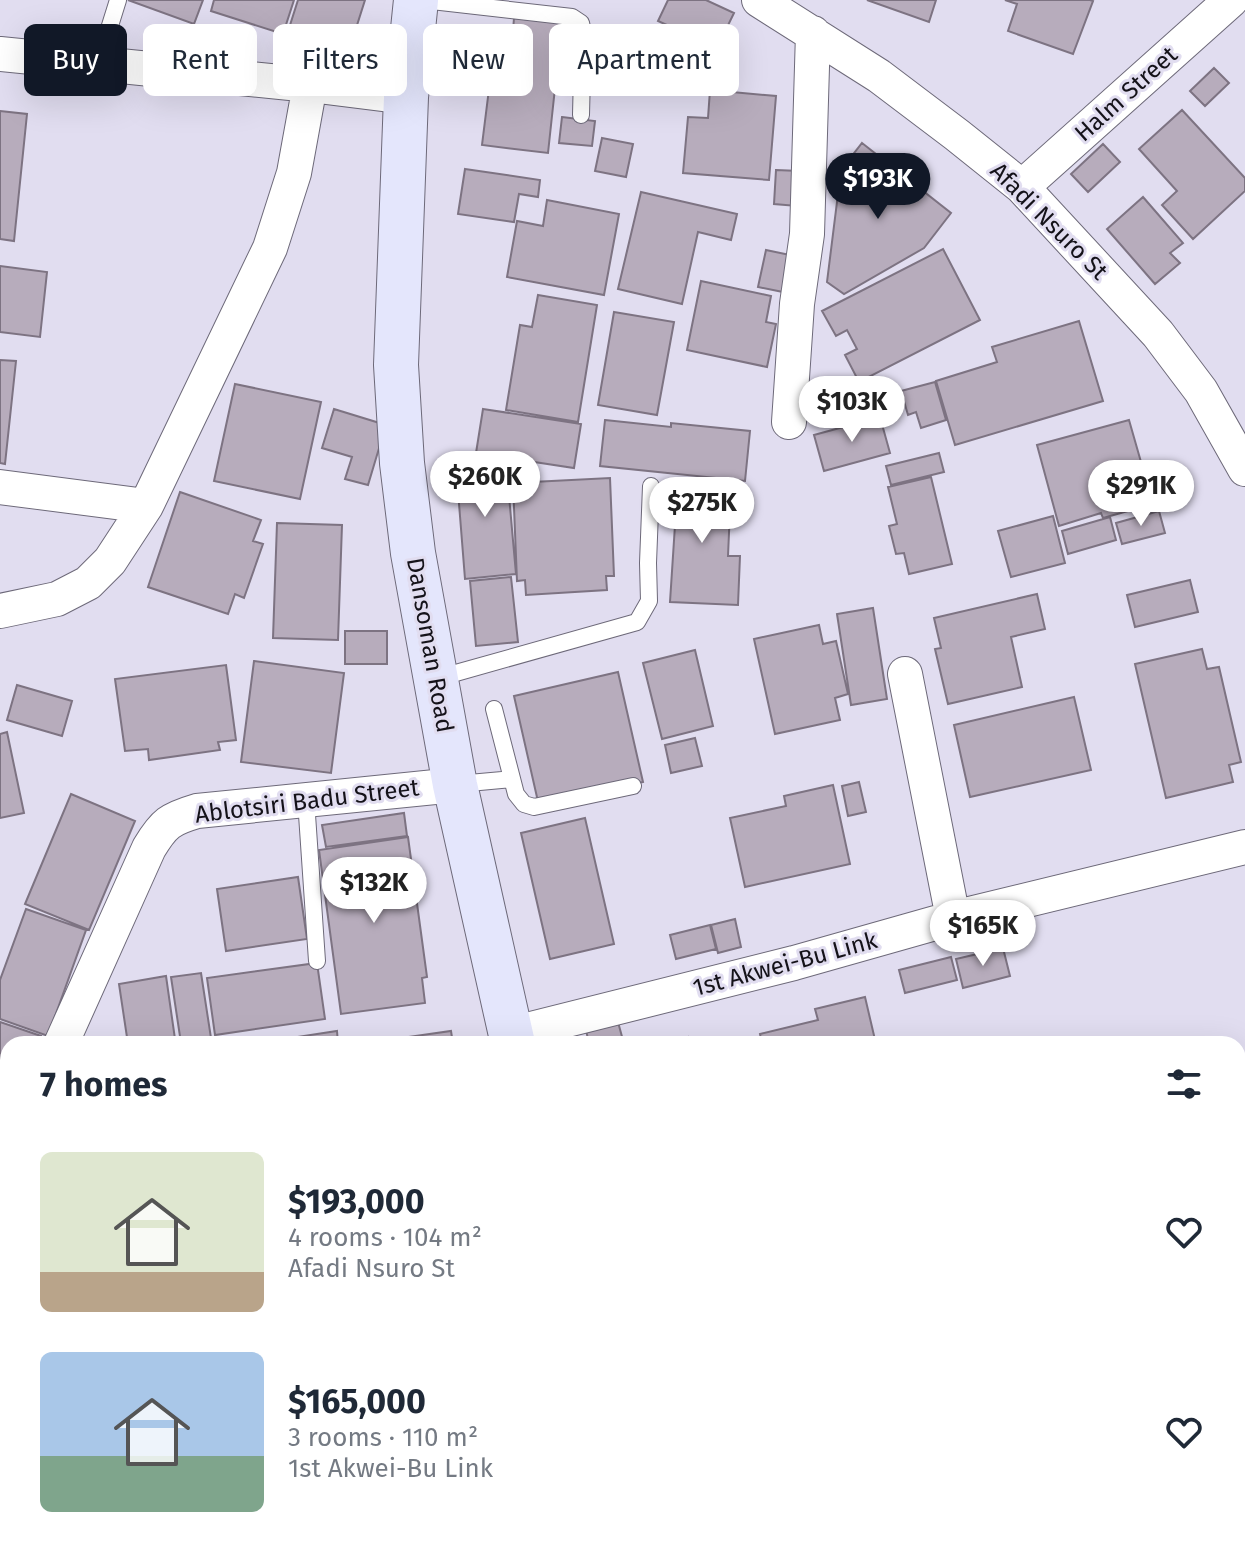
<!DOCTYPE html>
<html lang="en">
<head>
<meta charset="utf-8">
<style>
	body { margin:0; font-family:"Fira Sans",sans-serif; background:#f2f2f3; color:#1f2937; height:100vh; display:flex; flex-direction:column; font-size:30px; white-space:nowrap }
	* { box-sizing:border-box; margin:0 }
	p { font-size:26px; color:#747a83 }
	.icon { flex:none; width:44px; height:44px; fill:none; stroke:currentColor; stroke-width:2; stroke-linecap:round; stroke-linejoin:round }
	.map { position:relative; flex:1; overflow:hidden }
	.side { position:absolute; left:0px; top:1036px; width:1246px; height:514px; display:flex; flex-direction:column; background:#fff; border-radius:24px 24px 0 0; box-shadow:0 8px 32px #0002 }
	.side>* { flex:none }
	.hud { position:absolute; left:24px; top:24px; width:800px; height:72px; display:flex; gap:16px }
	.price { position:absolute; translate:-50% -68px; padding:0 18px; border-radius:28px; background:#fff; color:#222; font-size:26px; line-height:52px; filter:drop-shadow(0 2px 4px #0008) }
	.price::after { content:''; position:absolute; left:50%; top:48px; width:24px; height:18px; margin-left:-12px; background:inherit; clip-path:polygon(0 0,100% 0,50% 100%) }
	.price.active { background:#111827; color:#fff }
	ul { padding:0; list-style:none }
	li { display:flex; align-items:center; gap:24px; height:200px; padding:0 40px }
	li span { display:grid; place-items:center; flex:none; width:224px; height:160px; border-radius:12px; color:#555 }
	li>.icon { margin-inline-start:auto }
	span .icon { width:96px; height:96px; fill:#fffc; stroke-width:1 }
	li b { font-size:34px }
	h2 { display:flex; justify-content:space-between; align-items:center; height:96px; padding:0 40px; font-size:34px }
	.chip { padding:0 28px; border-radius:12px; background:#fff; box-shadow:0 8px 32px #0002; font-size:28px; line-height:72px }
	.chip.active { background:#111827; color:#fff }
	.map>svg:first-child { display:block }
	.building { fill:#b7acbc; stroke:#7d7382; stroke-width:2 }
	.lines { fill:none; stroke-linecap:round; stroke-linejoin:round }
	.lane-casing { stroke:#6d6979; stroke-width:18 }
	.street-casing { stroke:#6d6979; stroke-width:36 }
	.secondary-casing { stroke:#6d6979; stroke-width:46 }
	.lane { stroke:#fff; stroke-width:16 }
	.street { stroke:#fff; stroke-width:34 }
	.secondary { stroke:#e4e6fc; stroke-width:44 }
	.labels { text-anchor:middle; stroke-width:6; stroke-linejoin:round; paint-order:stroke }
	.street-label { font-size:24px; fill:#141219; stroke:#e1ddf0 }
</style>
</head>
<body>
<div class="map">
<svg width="1245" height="1549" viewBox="0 0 1245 1549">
	<rect width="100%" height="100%" fill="#e1ddf0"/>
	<path class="building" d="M128,0H203L194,24Z
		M214,0H294L283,34L211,11Z
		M298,0H365L345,63L284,44Z
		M668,0H706L734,13L717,48L658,21Z
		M867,0H936L929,22Z
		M1005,0H1090L1093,1L1073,54L1008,31L1017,4Z
		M514,18L562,23L548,153L482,145L490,81L499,82L504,30L513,31Z
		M1214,68L1229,83L1205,106L1190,91Z
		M710,90L776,96L769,180L683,173L688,117L708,118Z
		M1182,110L1245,178V191L1193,239L1162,205L1177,191L1139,149Z
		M0,111L27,114L14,241L0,239Z
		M562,117L595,121L592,146L559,143Z
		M602,138L633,144L626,177L595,171Z
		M862,143L951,213L924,248L844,294L827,282L841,170Z
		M1103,144L1120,162L1088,192L1071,174Z
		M465,169L540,180L538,197L519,194L514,222L458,214Z
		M776,170L799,171L797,206L774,204Z
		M641,192L737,214L731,240L698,232L682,304L618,289Z
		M1143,197L1183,243L1170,253L1180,263L1155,284L1107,229Z
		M547,200L619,214L604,295L507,277L517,221L543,226Z
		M943,249L980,320L859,382L845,355L857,349L847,330L836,336L822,311Z
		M766,250L790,255L783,292L758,287Z
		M0,266L47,272L40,337L0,332Z
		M701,281L771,296L766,322L776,324L767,367L687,350Z
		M538,295L597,305L578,422L506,410L520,325L532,327Z
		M614,312L674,322L657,415L598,405Z
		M1079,321L1103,401L955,445L936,381L997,362L992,347Z
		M0,360L16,361L5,464L0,463Z
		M935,382L946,420L921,428L916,412L908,415L901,391Z
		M235,384L321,402L300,499L214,481Z
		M334,409L386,425L368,485L345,479L352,457L322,448Z
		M483,409L581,424L574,468L476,453Z
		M880,417L890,453L824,471L814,435Z
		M605,420L671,427V423L750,431L745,481L600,466Z
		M1129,420L1153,504L1103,518L1101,513L1059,526L1037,445Z
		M939,453L944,472L891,485L886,466Z
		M506,462L516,574L465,579L458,491L450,492L447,467Z
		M931,477L952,564L909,574L904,553L896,554L889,526L897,524L888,487Z
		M610,478L614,576H606L607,590L526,595L525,580L517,581L513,483Z
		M668,481L727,484L726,509L730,510L728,556H740L738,605L670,602L675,525H666Z
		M180,492L261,520L253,541L263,544L244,598L235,594L228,614L148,587Z
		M1159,511L1165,533L1122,544L1116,523Z
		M1053,516L1065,563L1011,577L998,531Z
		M1110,517L1116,540L1068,554L1062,531Z
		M277,523L342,525L338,640L273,638Z
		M511,577L518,642L476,646L470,581Z
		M1190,580L1198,612L1135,627L1127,595Z
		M1037,594L1045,629L1011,637L1022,687L948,704L935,649L941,648L934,618Z
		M873,608L887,699L851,705L837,614Z
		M819,625L823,644L836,641L848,694L835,698L840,720L775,734L754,639Z
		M345,631H387V664H345Z
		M1202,649L1207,669L1219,667L1241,762L1229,765L1233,782L1166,798L1135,664Z
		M695,650L713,726L662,739L643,663Z
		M254,661L344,673L331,773L241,762Z
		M226,665L236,740L218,742L220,750L149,760L148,749L125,751L115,679Z
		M618,672L643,782L539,806L514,696Z
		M17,685L72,701L62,736L7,720Z
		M1074,697L1091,770L970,797L954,725Z
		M7,732L24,813L0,818V734Z
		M695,738L702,766L671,773L665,745Z
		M859,782L866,812L848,816L842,786Z
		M833,785L850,864L745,887L730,818L786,806L784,796Z
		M71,794L135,821L89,930L25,904Z
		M404,813L407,836L326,847L322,825Z
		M585,818L614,944L550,959L521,833Z
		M408,837L427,977L422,978L425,1003L341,1014L319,850Z
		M298,877L307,939L226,951L217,889Z
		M26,909L86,930L48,1036L0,1019V980Z
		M735,919L741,947L718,953L711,925Z
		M710,925L716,949L676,959L670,935Z
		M1003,948L1010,976L963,988L956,959Z
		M951,957L957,980L905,993L899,970Z
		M317,963L325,1019L215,1035L207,978Z
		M201,973L211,1038L181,1043L171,977Z
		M166,976L175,1039L141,1044H128L119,984Z
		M865,997L876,1044H762L760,1034L818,1020L815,1009Z
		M0,1022L41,1036L39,1044H8V1063L0,1061Z
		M618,1022L624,1044H589L586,1030Z
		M337,1031L338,1044H298L297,1037Z
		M451,1031L453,1044H373V1042Z
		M688,1037L689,1044H660L659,1043Z
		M0,1063L8,1066V1116L1,1135Z
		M1245,1077V1150L1238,1151V1098L1242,1097L1238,1078Z
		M8,1227V1283L0,1279V1243Z
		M1245,1234V1270L1238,1272V1236Z
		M1245,1277V1340L1238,1341V1279Z
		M1245,1347V1386L1238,1387L1244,1408L1238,1409V1349Z
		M1238,1432L1245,1461V1464L1238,1466Z
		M1245,1515V1549H1159L1191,1542H1238V1517Z
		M49,1542H113L114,1549H50Z
		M134,1542H167L136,1549Z
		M206,1542H215L217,1549H182V1548Z
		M312,1542H355L356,1547L348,1549H314Z
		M413,1542H446L447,1549H414Z
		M484,1542H508L509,1549H486Z
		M651,1542H732L733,1549H652Z
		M736,1542H842L843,1549H738Z
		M845,1542H893L895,1549H847Z
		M896,1542H950V1543L920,1549H898Z
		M1105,1542H1140L1110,1549H1107Z"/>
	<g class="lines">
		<defs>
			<path id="lane" d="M423,0L572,17L581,23L583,32L581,115
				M98,64L118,0
				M438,678L637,622L649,601L648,563L651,486
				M494,709L516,794L524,804L534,807L633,786
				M458,784L512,779
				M306,800L317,961"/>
			<path id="street" d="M759,0L879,76L957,135L1022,187L1158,334L1201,391L1245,469
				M0,54L310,85L406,97
				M1022,187L1231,0
				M789,422L797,304L807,234L813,33
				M0,487L146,506
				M0,611L57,599L88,583L110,561L146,506L270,248L294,173L310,85
				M905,674L953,918
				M511,1034L794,963L953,918L1245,847
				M61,1044L149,848C164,823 170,819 197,811L455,785
				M0,1182L8,1164
				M1238,1199L1245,1197
				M1238,1486L1245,1485
				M0,1506L8,1549
				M988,1549L1016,1542"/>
			<path id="secondary" d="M416,0L406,97L396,365L402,463L413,553L455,785L513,1044
				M621,1542L622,1549"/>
		</defs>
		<use href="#lane" class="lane-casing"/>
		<use href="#street" class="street-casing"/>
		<use href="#secondary" class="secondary-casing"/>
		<use href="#lane" class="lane"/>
		<use href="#street" class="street"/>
		<use href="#secondary" class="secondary"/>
	</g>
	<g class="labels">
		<g class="street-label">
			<text transform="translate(1126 94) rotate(-42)" y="8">Halm Street</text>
			<text transform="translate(1049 221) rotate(45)" y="8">Afadi Nsuro St</text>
			<text transform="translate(430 645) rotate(80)" y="8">Dansoman Road</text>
			<text transform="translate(307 801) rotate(-7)" y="8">Ablotsiri Badu Street</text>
			<text transform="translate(785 964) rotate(-15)" y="8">1st Akwei-Bu Link</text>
		</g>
	</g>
</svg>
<b class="price active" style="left:878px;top:221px">$193K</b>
<b class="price" style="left:852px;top:444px">$103K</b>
<b class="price" style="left:485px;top:519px">$260K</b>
<b class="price" style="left:1141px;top:528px">$291K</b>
<b class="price" style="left:702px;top:545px">$275K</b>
<b class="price" style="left:374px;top:925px">$132K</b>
<b class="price" style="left:983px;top:968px">$165K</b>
<div class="hud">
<a class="chip active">Buy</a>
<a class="chip">Rent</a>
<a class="chip">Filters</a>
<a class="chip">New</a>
<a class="chip">Apartment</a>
</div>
<section class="side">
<h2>7 homes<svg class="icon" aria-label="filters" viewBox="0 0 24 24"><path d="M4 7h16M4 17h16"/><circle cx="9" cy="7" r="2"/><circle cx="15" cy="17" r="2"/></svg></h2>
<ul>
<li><span style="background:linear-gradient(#dfe7d0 75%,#b9a48a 0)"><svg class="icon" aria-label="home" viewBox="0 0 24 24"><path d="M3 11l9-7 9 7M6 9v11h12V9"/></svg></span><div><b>$193,000</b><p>4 rooms · 104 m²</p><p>Afadi Nsuro St</p></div><svg class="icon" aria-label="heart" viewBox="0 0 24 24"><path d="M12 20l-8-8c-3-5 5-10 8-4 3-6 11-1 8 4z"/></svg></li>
<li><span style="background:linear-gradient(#a9c7e8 65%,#7fa58c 0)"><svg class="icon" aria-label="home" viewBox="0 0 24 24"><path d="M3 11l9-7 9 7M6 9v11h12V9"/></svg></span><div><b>$165,000</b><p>3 rooms · 110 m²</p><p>1st Akwei-Bu Link</p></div><svg class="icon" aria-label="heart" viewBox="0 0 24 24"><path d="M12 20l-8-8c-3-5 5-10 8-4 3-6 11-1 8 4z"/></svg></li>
</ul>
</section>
</div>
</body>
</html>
